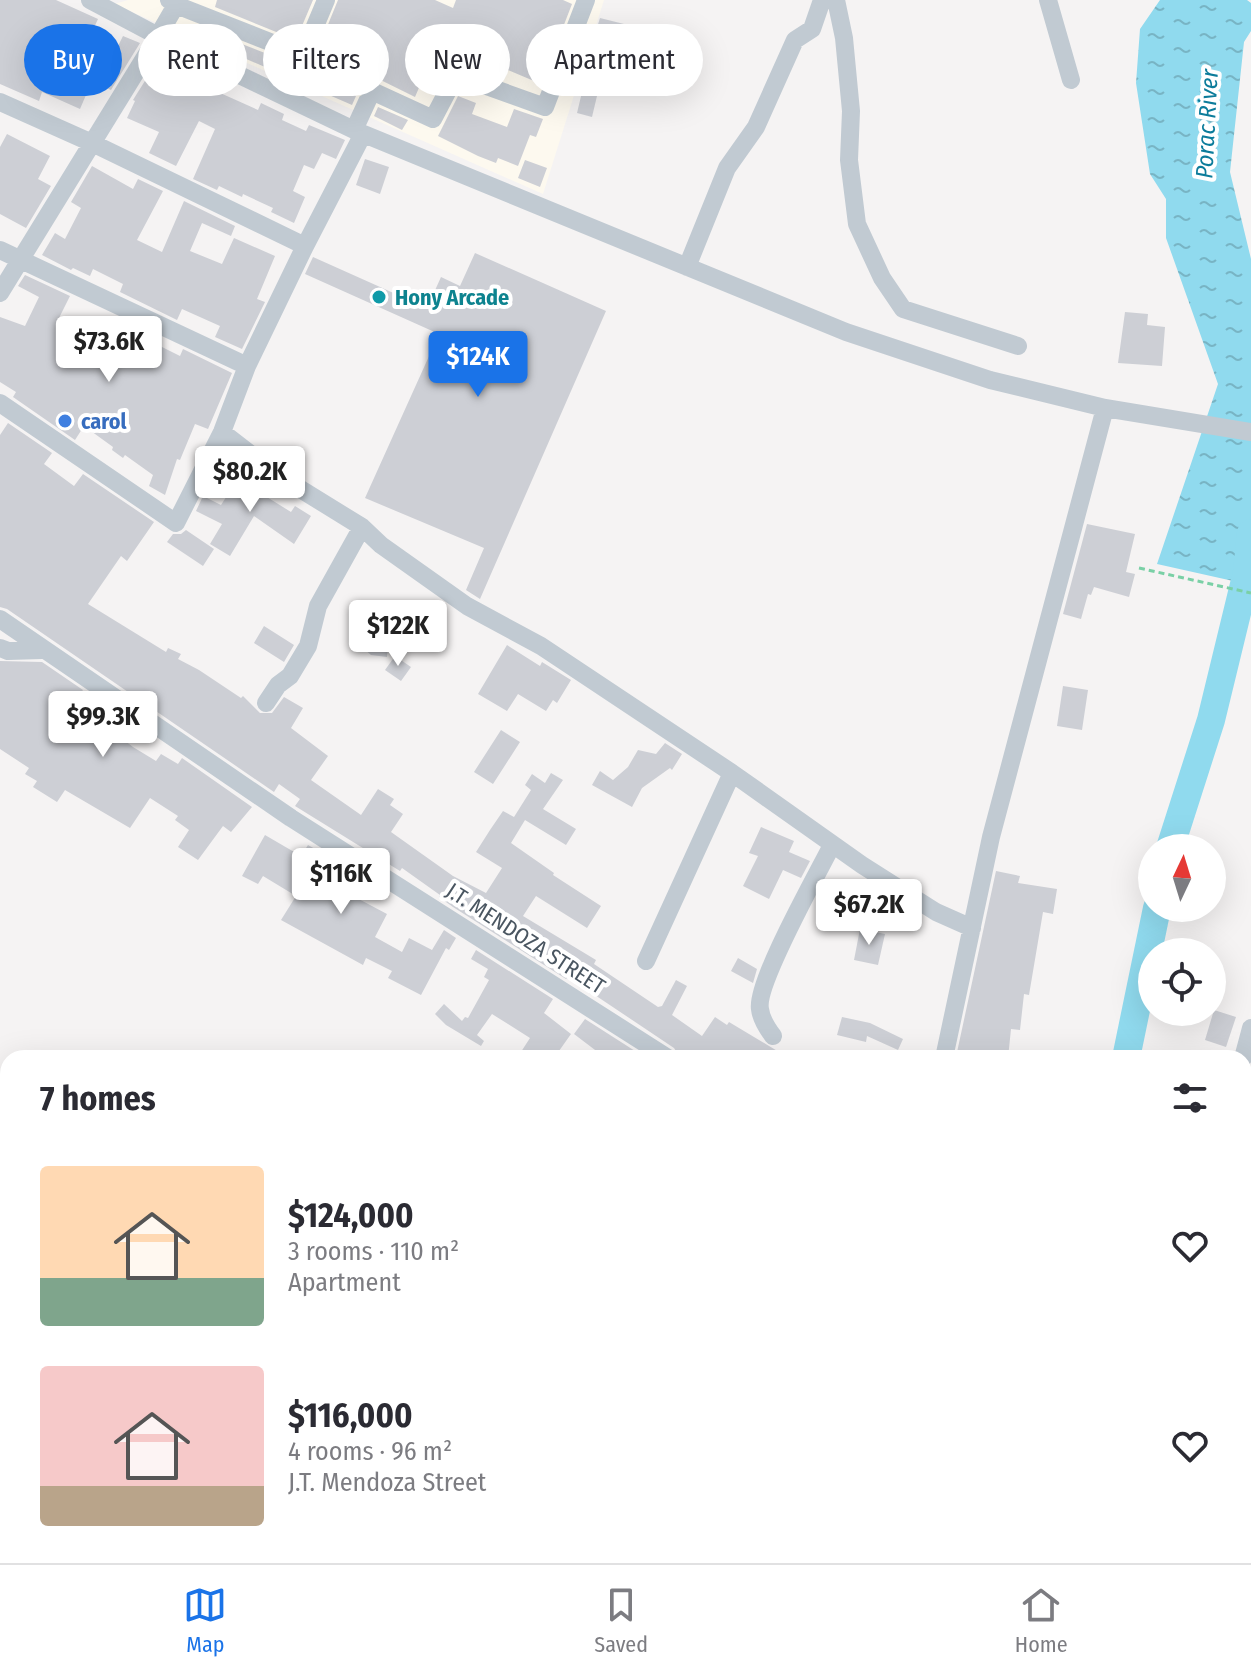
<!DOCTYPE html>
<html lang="en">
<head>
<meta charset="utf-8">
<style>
	body { margin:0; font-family:"Fira Sans Condensed",sans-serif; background:#f2f2f3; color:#2b2b33; height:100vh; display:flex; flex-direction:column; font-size:30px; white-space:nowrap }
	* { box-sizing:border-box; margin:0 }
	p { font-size:26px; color:#7c7c81 }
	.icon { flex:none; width:44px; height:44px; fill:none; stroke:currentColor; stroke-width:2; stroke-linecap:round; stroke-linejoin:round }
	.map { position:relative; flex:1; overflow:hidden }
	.side { position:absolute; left:0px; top:1050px; width:1252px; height:514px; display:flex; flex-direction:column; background:#fff; border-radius:24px 24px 0 0; box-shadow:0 8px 32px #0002 }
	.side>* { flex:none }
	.guide { position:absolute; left:24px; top:24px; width:800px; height:72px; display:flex; gap:16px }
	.needle { width:52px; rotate:4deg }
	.tools { position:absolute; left:1138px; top:834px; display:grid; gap:16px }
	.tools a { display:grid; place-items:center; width:88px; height:88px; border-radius:50%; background:#fff; box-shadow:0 8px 32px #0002; font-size:40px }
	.price { position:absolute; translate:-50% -68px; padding:0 18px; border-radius:8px; background:#fff; color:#222; font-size:26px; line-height:52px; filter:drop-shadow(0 2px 4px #0008) }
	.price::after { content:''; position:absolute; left:50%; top:48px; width:24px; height:18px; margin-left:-12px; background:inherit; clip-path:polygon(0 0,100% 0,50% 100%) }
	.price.selected { background:#1a73e8; color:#fff }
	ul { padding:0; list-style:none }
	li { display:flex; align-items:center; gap:24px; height:200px; padding:0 40px }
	li span { display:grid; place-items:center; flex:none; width:224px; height:160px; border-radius:8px; color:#555 }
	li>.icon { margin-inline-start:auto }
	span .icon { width:96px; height:96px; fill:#fffc; stroke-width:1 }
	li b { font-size:34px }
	h2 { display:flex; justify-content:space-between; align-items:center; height:96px; padding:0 40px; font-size:34px }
	.chip { padding:0 28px; border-radius:36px; background:#fff; box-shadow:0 8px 32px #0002; font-size:28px; line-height:72px }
	.chip.selected { background:#1a73e8; color:#fff }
	.tabs { display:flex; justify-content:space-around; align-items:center; height:112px; border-top:2px solid #e1e1e2; background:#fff; font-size:22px; color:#7c7c81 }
	.tabs a { display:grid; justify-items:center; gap:4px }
	.tabs .selected { color:#1a73e8 }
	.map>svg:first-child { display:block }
	.commercial { fill:#fdf9ef }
	.water { fill:url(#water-ripples) }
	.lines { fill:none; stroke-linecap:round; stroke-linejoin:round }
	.river { stroke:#90daee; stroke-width:28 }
	.building { fill:#cdcfd5 }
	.path { stroke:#7ad0a6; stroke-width:3; stroke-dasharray:6 4; stroke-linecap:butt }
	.minor { stroke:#c1cad2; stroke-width:18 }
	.culture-dot { fill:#0f9aa8; stroke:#fff; stroke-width:3 }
	.shop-dot { fill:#3f7fe0; stroke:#fff; stroke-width:3 }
	.labels { text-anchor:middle; stroke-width:8; stroke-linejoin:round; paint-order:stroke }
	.culture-label { font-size:22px; font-weight:bold; fill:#0d838f; stroke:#fff; text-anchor:start }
	.shop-label { font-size:22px; font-weight:bold; fill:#366cbe; stroke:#fff; text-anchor:start }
	.street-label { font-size:22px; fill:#4a5661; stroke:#fff }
	.water-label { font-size:24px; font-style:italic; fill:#0c7c9b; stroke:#fff }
</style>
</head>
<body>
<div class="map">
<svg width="1251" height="1563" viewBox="0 0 1251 1563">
	<defs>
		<pattern id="water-ripples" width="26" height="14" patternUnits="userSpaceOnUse" patternTransform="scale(2)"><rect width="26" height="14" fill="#90daee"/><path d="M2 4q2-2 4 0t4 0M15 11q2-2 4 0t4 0" fill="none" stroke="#78b4c4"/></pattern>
	</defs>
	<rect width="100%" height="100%" fill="#f5f3f3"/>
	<path class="commercial" d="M128,0H604L543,194L114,4Z"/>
	<path class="water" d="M1160,0H1247L1251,3V31L1244,42L1230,172L1251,259V585L1157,564L1218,384L1166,238V199L1150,174L1136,83L1140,29Z"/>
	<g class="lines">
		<path class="river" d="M1170,848L1211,720L1247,572L1251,533
			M1126,1058L1157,908
			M972,1563L973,1556"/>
	</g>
	<path class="building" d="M0,0H56L98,19L91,34L118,46L123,36L140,43L111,90L92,81L80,109L42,92L39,101L0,84Z
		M217,0H313L296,40L215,7Z
		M338,0H435L453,8L456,0H563L572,4L541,84L439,41L415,97L318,49Z
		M600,18L640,28L634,47L625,45L619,64L600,58L591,88L579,85Z
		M201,28L298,66L356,96L352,105L196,37Z
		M163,52L223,83L218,92L258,110L261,103L284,114L282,120L306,131L309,125L345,140L336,159L322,153L314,169L304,165L293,191L305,197L294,223L271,212L273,208L243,194L242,197L219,186L217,190L193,179L215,129L199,121L176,166L149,153L159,132L127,118L135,101L133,100Z
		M582,92L597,96L592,117L577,113Z
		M458,96L476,103L472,114L507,127L514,109L543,119L536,137L530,135L518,166L498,158L496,163L478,156L438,136Z
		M378,107L408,120L402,130L374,116Z
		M7,134L50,156L38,179L51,186L26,228L0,214V147Z
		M365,159L389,167L380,194L356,185Z
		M525,160L547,168L540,187L518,178Z
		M92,166L133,189L138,179L163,191L137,240L162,252L184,201L235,226L231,236L202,223L190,251L222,264L234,238L275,256L257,299L265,302L242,349L215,337L220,326L182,309L177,320L120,292L123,284L93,269L90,276L73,268L71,270L42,255L55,233L65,239L81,208L71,202Z
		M475,253L606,311L480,599L466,590L484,548L365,498L439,334L305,274L313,257L427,308L441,277L460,286Z
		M25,275L70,296L57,322L93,341L104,318L180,356L183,349L232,373L208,429L195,424L180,460L177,459L165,495L149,486L153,475L125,455L123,458L112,450L113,447L84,426L75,440L13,397L16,392L0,382V317L25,326L39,297L18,286Z
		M1125,312L1148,314L1147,325L1165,327L1162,366L1118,363Z
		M8,423L52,453L44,464L74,486L83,474L154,522L127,561L121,556L88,604L166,652L168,648L181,654L178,659L199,670L241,698L243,696L260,713H272L284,697L303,708L291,728L328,756L311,780L361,815L378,789L394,799L390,805L403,814L391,832L453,876L486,893L502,868L476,852L490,830L503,811L514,817L531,790L525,785L532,774L545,783L551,773L563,780L543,809L576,829L566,845L525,820L511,843L554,873L553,875L601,906L587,928L536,896L523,916L596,960L594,964L658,1007L662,1006L676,980L687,986L672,1015L702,1036L715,1017L727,1025L729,1022L789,1058H680L674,1048L568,977L566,979L453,907L439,897L440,895L402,868L400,871L295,806L300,799L279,784L274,792L7,609L0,607V435Z
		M244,469L268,484L262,494L291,512L295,506L311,516L294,544L254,516L230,556L210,544L222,524L196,511L203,496L221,505Z
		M1087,524L1135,534L1126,572L1135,574L1129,597L1094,587L1091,595L1088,594L1081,619L1063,614Z
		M186,530L214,549L203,566L167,542L173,534H181Z
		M264,626L294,645L284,662L254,643Z
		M376,627L386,631L389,636L387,657L371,655L363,648L361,637L364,632Z
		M507,645L540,666L542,662L571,680L557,703L553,700L546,711L518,694L507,711L478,694Z
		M395,656L411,667L401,681L385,670Z
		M0,661L42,662L83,690L76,700L123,732L120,737L133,747L156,761L161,754L178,764L182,758L252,807L231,832L223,826L198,860L178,847L189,830L175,820L178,816L150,798L130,828L65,790L57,802L33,787L37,781L25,774L29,768L0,749Z
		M1063,686L1088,690L1082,730L1057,726Z
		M501,730L520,742L493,784L474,772Z
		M665,743L682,754L672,770L670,768L642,788L632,807L592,785L600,771L613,780L628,767L638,750L656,754Z
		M761,827L794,841L789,852L810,861L801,878L783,870L769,899L743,886L758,856L749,853Z
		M265,835L301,856L308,845L324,854L311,876L341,893L348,882L357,889L353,896L387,914L375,937L402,952L409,938L432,950L444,930L456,938L449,950L446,948L421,995L388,978L392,971L366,958L363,965L281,920L296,896L263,876L258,884L242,876Z
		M996,871L1020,876L1018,883L1057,889L1053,914L1043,912L1029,995L1024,994L1020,1030L1011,1029L1008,1058L979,1055L978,1058H961L956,1057Z
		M843,887L866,888L865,909L842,907Z
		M860,929L885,934L878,965L854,960Z
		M476,950L553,999L544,1013L571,1034L554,1058H517L530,1038L492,1014L477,1035L484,1041L481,1046L446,1025L435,1014L444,1004L462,1021L465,1017L468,1018L489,980L484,977L488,969L471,959Z
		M738,958L757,969L753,983L731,971Z
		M1214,1010L1236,1017L1226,1047L1205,1040Z
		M842,1017L870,1023L903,1039L898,1050L867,1036L866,1042L837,1035Z
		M585,1019L646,1058H608L599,1053L574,1034Z"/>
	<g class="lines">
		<path class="path" d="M1139,568L1251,593"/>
		<path class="minor" d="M90,0L158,36L354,130L846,332L990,380L1105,408L1251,432
			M836,0L844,38L851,111L849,160L857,224L882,278L903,309L1018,346
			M1048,0L1071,80
			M176,5L303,55L372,91L433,119L456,75L545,107L586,0
			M303,55L326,0
			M0,102L92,143L305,246
			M354,130L372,91
			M0,250L247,366
			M687,267L727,168L756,127L795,40L812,29L822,0
			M0,293L158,36L176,5L169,0
			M0,403L176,523L222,432L247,366L305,246L363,134
			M222,432L276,474L362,527L381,545L467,606L541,646L732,773L862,865L936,912L972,928
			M0,619L291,818L668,1058
			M0,648L8,651L42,650
			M266,703L278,685L290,676L308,646L318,606L362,527
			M646,961L732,773
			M773,1036C767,1028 761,1019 760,1009C755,984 818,873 832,845
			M944,1058L991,837L1105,408
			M1243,1058L1251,1028
			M1244,1392L1249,1381L1251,1346
			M1244,1420L1251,1424
			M1244,1526L1251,1515
			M854,1563L856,1556
			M1136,1563L1138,1556
			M1222,1563L1226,1556"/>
	</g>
	<circle class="culture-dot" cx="379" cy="297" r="8"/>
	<circle class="shop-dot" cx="65" cy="421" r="8"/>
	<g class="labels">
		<g class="culture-label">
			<text x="395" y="305">Hony Arcade</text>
		</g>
		<g class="shop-label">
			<text x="81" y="429">carol</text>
		</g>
		<g class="street-label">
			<text transform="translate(526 938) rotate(33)" y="8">J.T. MENDOZA STREET</text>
		</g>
		<g class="water-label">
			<text transform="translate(1207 124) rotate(-87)" y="8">Porac River</text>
		</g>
	</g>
</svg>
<div class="tools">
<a><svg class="needle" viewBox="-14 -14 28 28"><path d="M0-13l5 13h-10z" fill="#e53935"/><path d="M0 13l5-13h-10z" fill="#7c7c81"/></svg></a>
<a><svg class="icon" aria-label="locate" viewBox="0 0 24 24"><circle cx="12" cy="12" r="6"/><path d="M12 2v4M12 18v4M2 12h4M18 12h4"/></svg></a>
</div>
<b class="price" style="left:109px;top:384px">$73.6K</b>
<b class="price selected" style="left:478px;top:399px">$124K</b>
<b class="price" style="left:250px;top:514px">$80.2K</b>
<b class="price" style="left:398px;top:668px">$122K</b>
<b class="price" style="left:103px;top:759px">$99.3K</b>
<b class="price" style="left:341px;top:916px">$116K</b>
<b class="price" style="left:869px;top:947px">$67.2K</b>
<div class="guide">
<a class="chip selected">Buy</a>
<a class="chip">Rent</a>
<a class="chip">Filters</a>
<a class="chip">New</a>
<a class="chip">Apartment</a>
</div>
<section class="side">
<h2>7 homes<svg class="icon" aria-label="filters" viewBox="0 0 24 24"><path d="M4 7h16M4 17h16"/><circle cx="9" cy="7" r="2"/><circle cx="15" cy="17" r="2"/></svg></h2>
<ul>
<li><span style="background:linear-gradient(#ffd9b3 70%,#7fa58c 0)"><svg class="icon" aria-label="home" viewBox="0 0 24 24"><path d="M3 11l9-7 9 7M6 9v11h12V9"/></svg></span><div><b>$124,000</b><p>3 rooms · 110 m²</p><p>Apartment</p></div><svg class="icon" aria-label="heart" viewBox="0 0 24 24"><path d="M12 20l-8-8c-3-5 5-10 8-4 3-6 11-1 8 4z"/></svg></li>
<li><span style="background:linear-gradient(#f6c9c9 75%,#b9a48a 0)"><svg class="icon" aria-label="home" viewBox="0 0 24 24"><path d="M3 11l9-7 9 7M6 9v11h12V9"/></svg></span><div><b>$116,000</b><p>4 rooms · 96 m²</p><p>J.T. Mendoza Street</p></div><svg class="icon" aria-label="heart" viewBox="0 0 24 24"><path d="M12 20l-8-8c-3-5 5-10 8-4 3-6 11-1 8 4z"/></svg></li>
</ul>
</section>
</div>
<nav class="tabs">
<a class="selected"><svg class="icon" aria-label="map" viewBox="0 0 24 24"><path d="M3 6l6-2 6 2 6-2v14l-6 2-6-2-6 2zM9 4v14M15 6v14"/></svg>Map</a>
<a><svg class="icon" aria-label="saved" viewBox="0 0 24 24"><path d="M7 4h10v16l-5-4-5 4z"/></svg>Saved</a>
<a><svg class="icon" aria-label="home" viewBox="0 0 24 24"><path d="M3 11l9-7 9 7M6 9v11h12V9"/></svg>Home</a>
</nav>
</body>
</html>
